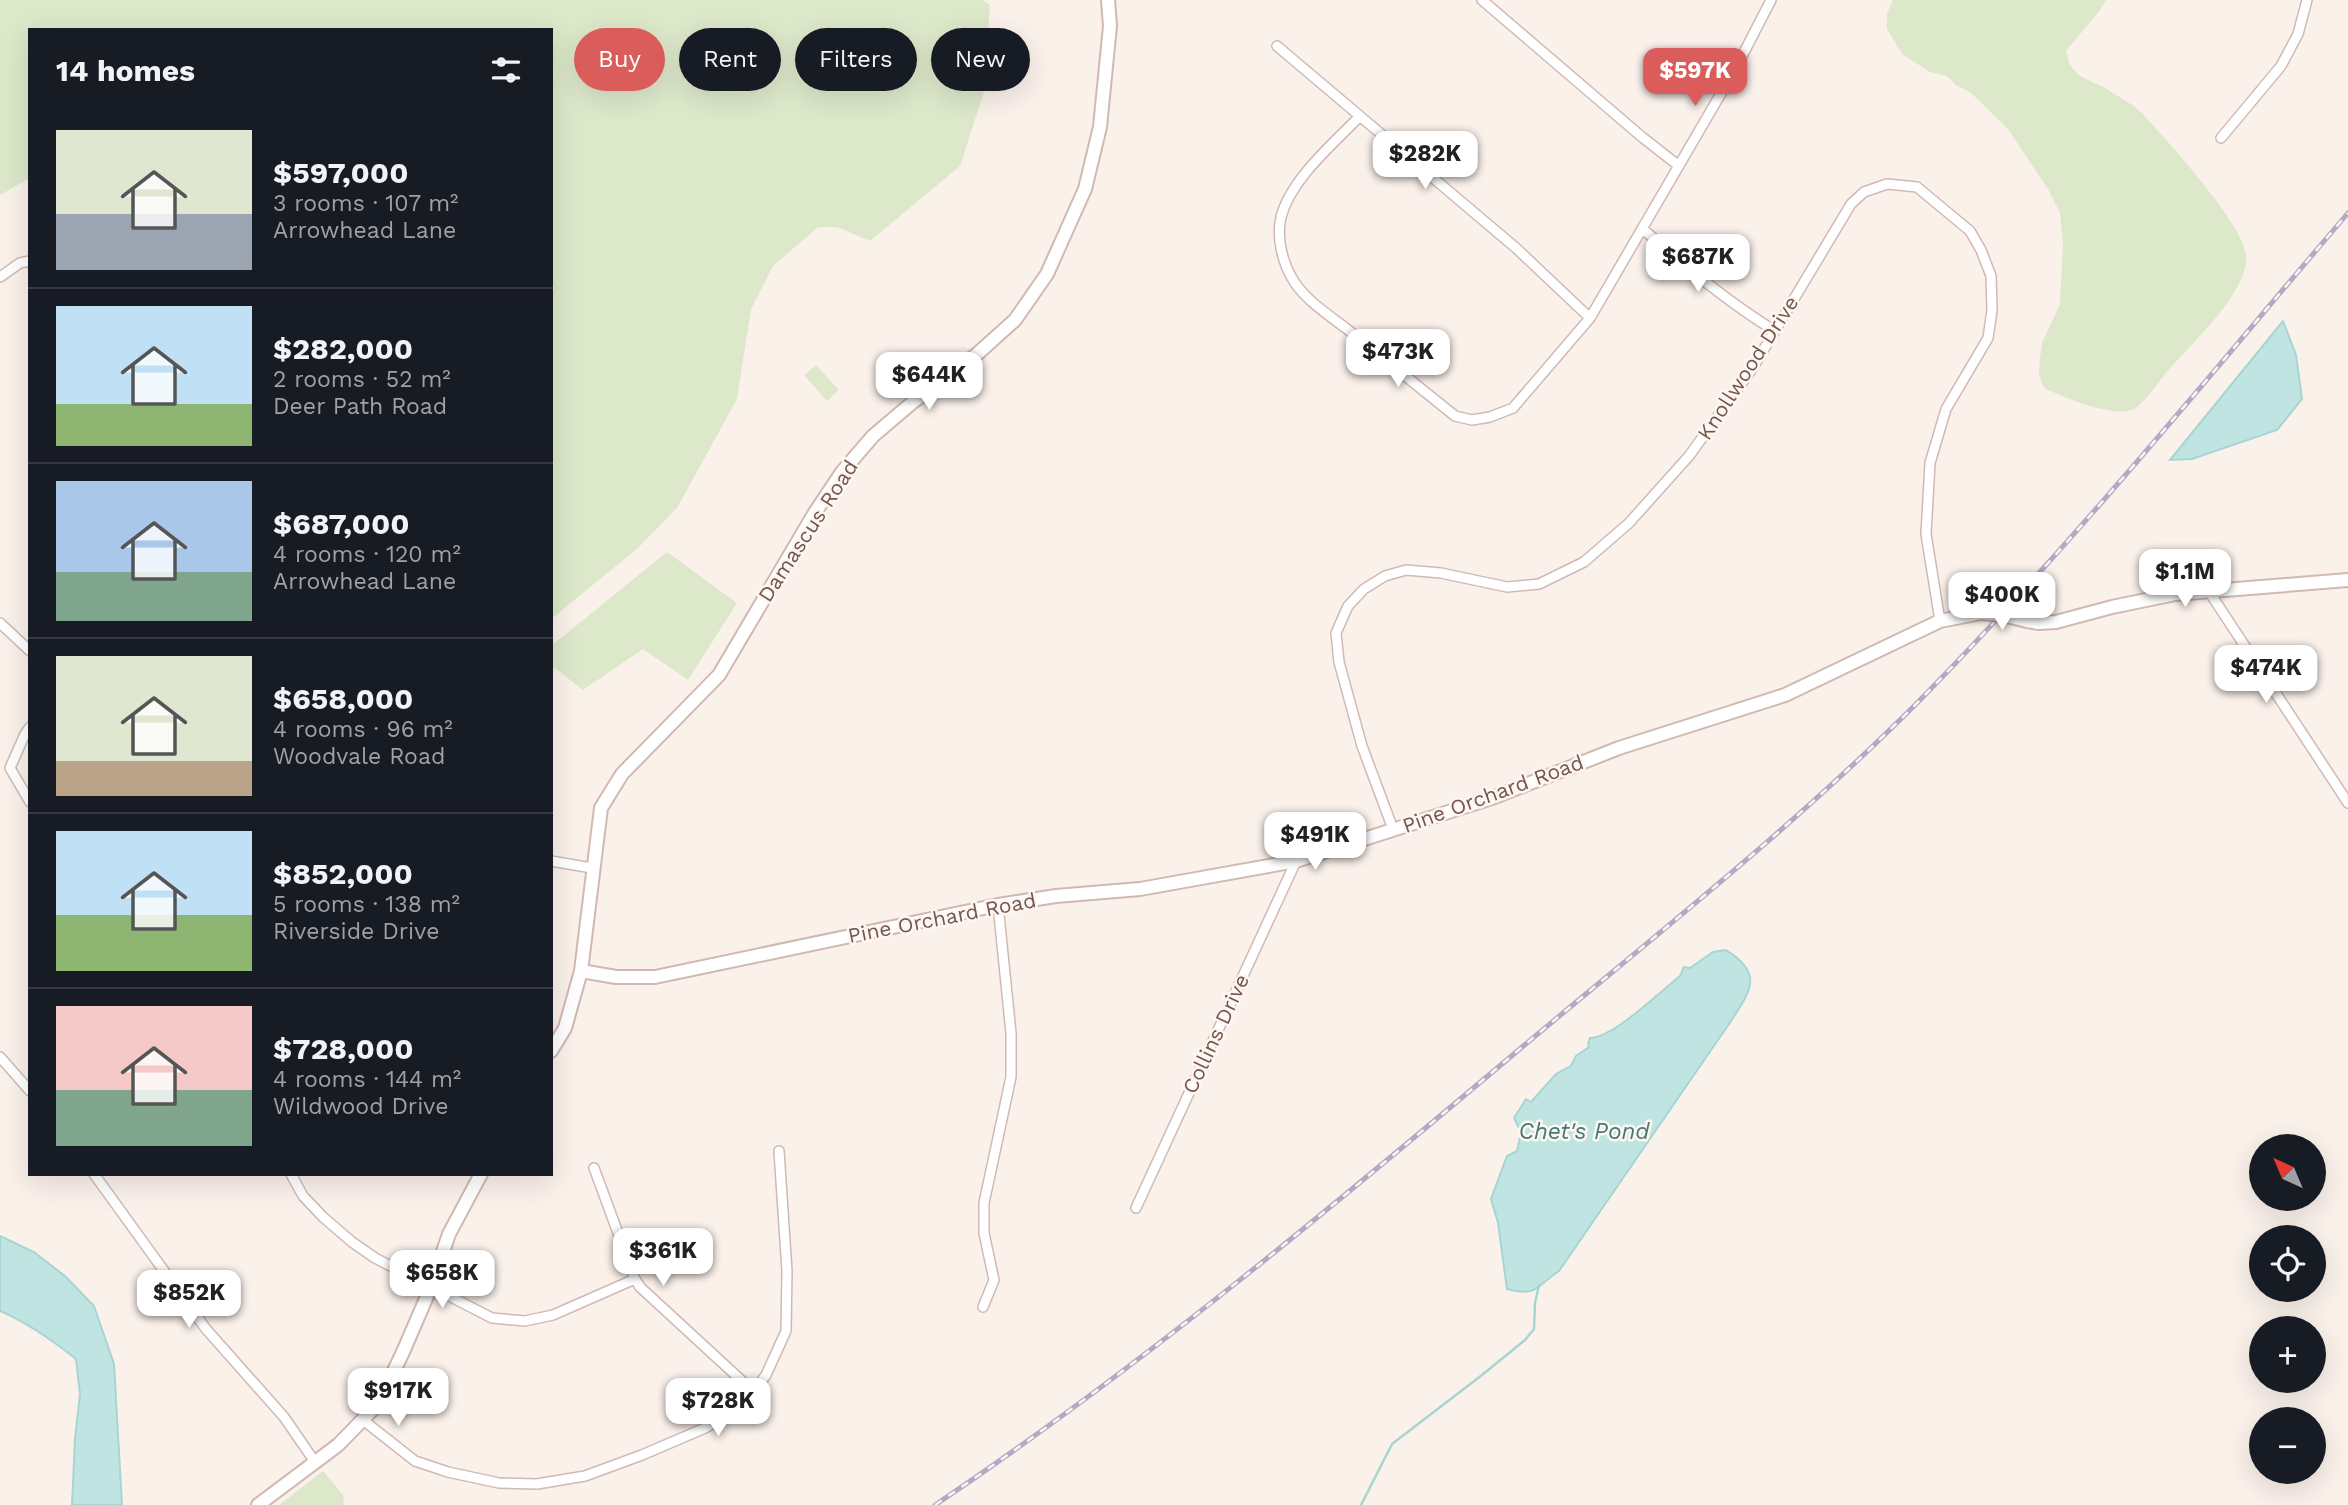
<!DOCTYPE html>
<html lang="en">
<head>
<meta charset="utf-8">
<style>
	body { margin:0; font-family:"Work Sans",sans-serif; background:#20242c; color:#f1f3f6; height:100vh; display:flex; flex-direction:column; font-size:26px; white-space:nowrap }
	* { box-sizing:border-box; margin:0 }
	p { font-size:23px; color:#9ea1a6 }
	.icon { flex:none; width:38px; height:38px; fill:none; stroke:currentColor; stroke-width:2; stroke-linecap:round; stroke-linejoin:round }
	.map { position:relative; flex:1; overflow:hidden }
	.drawer { position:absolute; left:28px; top:28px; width:525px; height:1148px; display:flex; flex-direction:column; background:#171b24; border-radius:0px; box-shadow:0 7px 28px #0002 }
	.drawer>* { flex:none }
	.banner { position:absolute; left:574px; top:28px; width:665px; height:63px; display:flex; gap:14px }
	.needle { width:46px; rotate:316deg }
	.fabs { position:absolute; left:2249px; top:1134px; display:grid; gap:14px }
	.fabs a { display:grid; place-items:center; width:77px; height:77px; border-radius:50%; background:#171b24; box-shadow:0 7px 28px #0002; font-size:35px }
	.price { position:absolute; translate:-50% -60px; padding:0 16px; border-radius:14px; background:#fff; color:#222; font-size:23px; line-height:46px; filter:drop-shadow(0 2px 4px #0008) }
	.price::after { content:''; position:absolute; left:50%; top:42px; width:21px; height:16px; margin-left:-10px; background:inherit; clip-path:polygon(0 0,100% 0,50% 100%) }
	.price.active { background:#da5c5b; color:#fff }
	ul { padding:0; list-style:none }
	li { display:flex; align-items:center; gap:21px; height:175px; padding:0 28px }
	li+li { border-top:2px solid #363941 }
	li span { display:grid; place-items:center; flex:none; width:196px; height:140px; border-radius:0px; color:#555 }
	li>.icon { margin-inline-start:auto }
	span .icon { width:84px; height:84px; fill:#fffc; stroke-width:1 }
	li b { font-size:30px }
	h2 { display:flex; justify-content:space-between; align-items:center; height:84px; padding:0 28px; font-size:30px }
	.pill { padding:0 24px; border-radius:32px; background:#171b24; box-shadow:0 7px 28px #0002; font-size:24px; line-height:63px }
	.pill.active { background:#da5c5b; color:#fff }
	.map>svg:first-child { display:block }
	.green { fill:#dde8ca }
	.water { fill:#c0e4e1; stroke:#a7d5d2; stroke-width:2 }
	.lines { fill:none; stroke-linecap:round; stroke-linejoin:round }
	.stream { stroke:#a7d5d2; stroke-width:2.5 }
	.street-casing { stroke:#cfbab3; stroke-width:12 }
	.secondary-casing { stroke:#d1b9b1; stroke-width:16 }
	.street { stroke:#fff; stroke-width:9 }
	.secondary { stroke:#fff; stroke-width:12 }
	.rail-casing { stroke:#b2a9c5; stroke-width:5 }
	.rail { stroke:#fef6f1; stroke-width:2.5; stroke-dasharray:8; stroke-linecap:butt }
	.secondary-bridge-casing { stroke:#d1b9b1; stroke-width:16; stroke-linecap:butt }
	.secondary-bridge { stroke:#fff; stroke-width:12 }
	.labels { text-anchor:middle; stroke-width:5; stroke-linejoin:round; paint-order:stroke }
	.street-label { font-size:21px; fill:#74554f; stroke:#fef6f1 }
	.water-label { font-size:23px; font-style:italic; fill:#447875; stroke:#fef6f1 }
</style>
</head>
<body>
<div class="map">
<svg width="2348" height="1505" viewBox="0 0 2348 1505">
	<rect width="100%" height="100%" fill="#fbf1eb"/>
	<path class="green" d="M0,0H982L990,5L984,92L960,166L870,241L837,227H818L773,266L751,309L737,399L677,508L637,549L551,619V30H30V178L0,195Z
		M1893,0H2106L2100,10L2066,51L2070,65L2080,76L2107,89L2132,105L2143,114C2167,141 2242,222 2246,255C2250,291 2189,346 2167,372C2159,381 2145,402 2136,408C2116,420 2063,397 2044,388L2039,374L2040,358L2042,343L2060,304L2063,242L2060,213L2048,189L2008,129L1970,92L1957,86L1947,76L1930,72L1902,54L1887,29V14Z
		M816,365L839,390L827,401L804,375Z
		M667,552L737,603L688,680L643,649L583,690L551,665V646Z
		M323,1471L343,1495L344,1505H279Z"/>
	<path class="water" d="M2283,321L2296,355L2302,399L2277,430L2192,459L2170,460Z
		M1726,950C1766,975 1749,992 1729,1024L1559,1271C1535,1287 1538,1297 1507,1289L1498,1223L1491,1199L1507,1156L1517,1151L1521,1132L1514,1118L1526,1099L1531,1102L1556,1074L1571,1066L1576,1056L1589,1047L1588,1044L1590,1038C1613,1038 1660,992 1680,976L1684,967L1690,968L1713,952Z
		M0,1236L34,1252L66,1277L94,1306L114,1364L122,1505H72L75,1439L80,1394L76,1359C52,1340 28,1323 0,1311Z"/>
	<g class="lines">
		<path class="stream" d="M1361,1505L1392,1444L1482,1375L1525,1340L1534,1329L1535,1303L1539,1285"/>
		<defs>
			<path id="street" d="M1482,0L1642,137L1679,166
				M1277,46L1516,248L1590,318
				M1359,117C1333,144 1291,179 1281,217C1276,239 1283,265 1295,283C1307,301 1330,316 1347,329C1383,358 1419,387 1455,416L1472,420L1490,417L1513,408L1590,318L1737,66L1771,0
				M2221,138L2281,66L2298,34L2307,0
				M1643,229C1684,266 1728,302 1775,331
				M0,277L20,263L30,261
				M2208,590L2348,803
				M0,623L30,651
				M30,727L25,734L10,768L30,802
				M1393,829L1362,746L1339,662L1336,633L1348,606L1364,589L1385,576L1406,570L1441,573L1507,587L1539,584L1584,562L1629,523L1689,456L1752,369L1851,204L1864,192L1887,184L1917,187L1970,231L1981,250L1991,276L1992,310L1988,338L1946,409L1930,463L1926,534L1940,621
				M551,861L592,868
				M0,1057L30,1091
				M594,1168L635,1279L640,1287L754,1392
				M94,1174L206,1329L284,1417L315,1462
				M291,1174L303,1196L323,1217L352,1242L375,1258L492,1318L525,1321L553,1315L635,1279
				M1136,1208L1296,861
				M983,1307L994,1280L984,1233V1203L1011,1077V1033L998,905
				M363,1420L415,1461L448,1472L499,1483L537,1484L585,1476L642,1455L705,1428L744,1405L766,1375L786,1331L787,1271L779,1151"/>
			<path id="secondary" d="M2027,621L2038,623L2056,622L2112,607L2175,594L2348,580
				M581,971L616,977H655L998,905L1056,896L1140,889L1296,861L1492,798L1619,748L1785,695L1940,621L1981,613
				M551,1051L565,1028L581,971L601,808L622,774L719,675L814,514L842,472L873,436L913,402L976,355L1015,320L1047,274L1085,189L1100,127L1110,26L1108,0
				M258,1505L338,1445L378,1404L403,1352L431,1287L449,1234L481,1174"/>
		</defs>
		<use href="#street" class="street-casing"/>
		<use href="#secondary" class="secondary-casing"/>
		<use href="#street" class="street"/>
		<use href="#secondary" class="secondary"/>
		<defs>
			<path id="rail" d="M935,1505C1142,1366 1331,1208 1521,1048C1657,934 1796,825 1921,699C2072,545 2208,377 2348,213"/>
		</defs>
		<use href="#rail" class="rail-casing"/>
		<use href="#rail" class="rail"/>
		<defs>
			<path id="secondary-bridge" d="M1981,613L2002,615L2027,621"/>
		</defs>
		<use href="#secondary-bridge" class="secondary-bridge-casing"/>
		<use href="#secondary-bridge" class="secondary-bridge"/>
	</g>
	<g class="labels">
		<g class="street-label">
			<text transform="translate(1748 368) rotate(-57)" y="7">Knollwood Drive</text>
			<text transform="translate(808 531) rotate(-57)" y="7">Damascus Road</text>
			<text transform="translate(1493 794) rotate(-20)" y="7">Pine Orchard Road</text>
			<text transform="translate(942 918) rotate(-11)" y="7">Pine Orchard Road</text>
			<text transform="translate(1216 1034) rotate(-65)" y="7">Collins Drive</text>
		</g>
		<g class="water-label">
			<text x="1584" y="1139">Chet's Pond</text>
		</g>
	</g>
</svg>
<div class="fabs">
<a><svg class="needle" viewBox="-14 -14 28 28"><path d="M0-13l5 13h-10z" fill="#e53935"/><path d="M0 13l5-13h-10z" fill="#9ea1a6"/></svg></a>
<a><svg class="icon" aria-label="locate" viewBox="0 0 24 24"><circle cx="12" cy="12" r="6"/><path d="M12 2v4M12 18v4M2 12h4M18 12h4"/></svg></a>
<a>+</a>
<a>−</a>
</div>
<b class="price active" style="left:1695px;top:108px">$597K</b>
<b class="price" style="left:1425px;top:191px">$282K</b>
<b class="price" style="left:1698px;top:294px">$687K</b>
<b class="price" style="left:1398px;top:389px">$473K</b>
<b class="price" style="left:929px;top:412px">$644K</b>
<b class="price" style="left:2185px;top:609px">$1.1M</b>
<b class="price" style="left:2002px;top:632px">$400K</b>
<b class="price" style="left:2266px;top:705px">$474K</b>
<b class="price" style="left:1315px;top:872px">$491K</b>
<b class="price" style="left:663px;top:1288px">$361K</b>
<b class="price" style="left:442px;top:1310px">$658K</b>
<b class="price" style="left:189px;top:1330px">$852K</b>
<b class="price" style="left:398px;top:1428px">$917K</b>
<b class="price" style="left:718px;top:1438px">$728K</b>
<div class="banner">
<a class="pill active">Buy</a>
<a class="pill">Rent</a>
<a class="pill">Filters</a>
<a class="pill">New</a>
</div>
<section class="drawer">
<h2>14 homes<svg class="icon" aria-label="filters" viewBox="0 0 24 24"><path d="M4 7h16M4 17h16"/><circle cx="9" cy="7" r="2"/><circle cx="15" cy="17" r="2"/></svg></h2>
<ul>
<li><span style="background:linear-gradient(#dfe7d0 60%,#9aa5b1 0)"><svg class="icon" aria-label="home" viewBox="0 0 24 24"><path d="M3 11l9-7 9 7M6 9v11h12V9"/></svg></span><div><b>$597,000</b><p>3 rooms · 107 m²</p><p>Arrowhead Lane</p></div></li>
<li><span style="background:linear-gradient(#bfe0f5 70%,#8fb573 0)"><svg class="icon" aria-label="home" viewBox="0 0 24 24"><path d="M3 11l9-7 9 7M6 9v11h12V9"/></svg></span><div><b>$282,000</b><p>2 rooms · 52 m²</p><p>Deer Path Road</p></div></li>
<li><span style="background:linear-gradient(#a9c7e8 65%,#7fa58c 0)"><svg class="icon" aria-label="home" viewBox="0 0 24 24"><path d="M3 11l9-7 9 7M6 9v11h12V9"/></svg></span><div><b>$687,000</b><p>4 rooms · 120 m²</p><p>Arrowhead Lane</p></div></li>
<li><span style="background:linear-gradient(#dfe7d0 75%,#b9a48a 0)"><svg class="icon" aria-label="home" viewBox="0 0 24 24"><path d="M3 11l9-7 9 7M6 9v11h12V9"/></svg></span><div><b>$658,000</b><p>4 rooms · 96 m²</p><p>Woodvale Road</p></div></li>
<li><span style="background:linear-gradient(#bfe0f5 60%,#8fb573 0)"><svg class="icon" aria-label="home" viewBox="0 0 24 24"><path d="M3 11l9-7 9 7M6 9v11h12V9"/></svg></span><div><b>$852,000</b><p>5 rooms · 138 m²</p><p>Riverside Drive</p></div></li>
<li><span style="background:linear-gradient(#f6c9c9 60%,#7fa58c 0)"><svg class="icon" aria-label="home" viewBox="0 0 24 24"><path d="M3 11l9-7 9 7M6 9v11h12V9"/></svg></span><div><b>$728,000</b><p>4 rooms · 144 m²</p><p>Wildwood Drive</p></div></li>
</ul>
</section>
</div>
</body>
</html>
